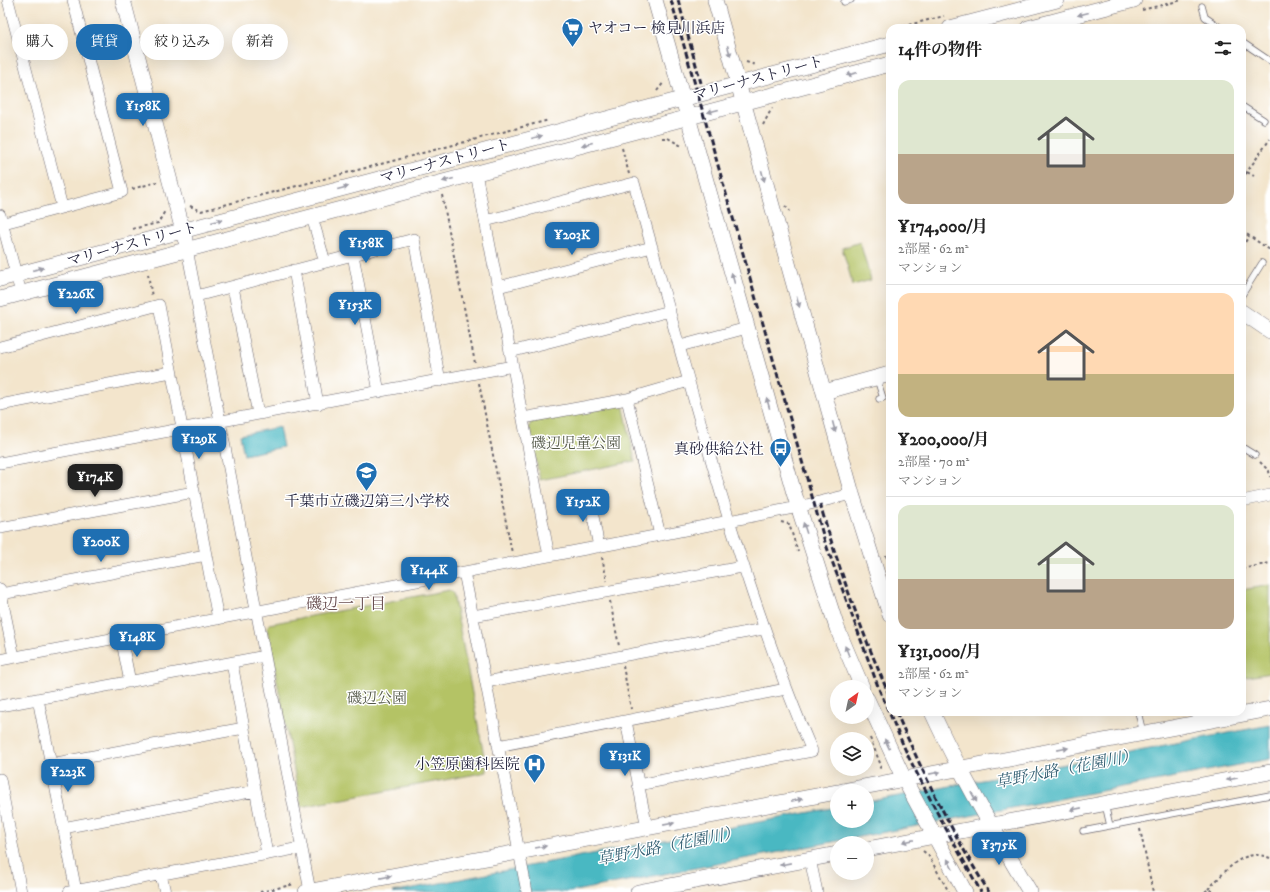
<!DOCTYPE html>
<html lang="ja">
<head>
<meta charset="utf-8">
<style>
	body { margin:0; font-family:"IM FELL DW Pica","Noto Serif JP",serif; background:#f2f2f2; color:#222; height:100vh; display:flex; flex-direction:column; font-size:15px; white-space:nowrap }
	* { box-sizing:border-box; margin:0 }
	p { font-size:13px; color:#767676 }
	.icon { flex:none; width:22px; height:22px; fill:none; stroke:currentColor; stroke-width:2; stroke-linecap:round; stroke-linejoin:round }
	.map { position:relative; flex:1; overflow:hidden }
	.panel { position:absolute; left:886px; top:24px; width:360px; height:692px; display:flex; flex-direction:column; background:#fff; border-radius:12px; box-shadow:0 4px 16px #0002 }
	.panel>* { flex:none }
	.top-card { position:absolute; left:12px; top:24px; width:380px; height:36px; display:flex; gap:8px }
	.needle { width:26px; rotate:33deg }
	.tools { position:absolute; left:830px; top:680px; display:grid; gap:8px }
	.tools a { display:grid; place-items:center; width:44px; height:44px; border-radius:50%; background:#fff; box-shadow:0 4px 16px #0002; font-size:20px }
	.price { position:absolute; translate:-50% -34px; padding:0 9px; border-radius:8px; background:#1f6fb2; color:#fff; font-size:13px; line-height:26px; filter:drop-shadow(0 1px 2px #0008) }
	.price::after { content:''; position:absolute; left:50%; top:24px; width:12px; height:9px; margin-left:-6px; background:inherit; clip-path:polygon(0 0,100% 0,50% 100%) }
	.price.on { background:#222; color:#fff }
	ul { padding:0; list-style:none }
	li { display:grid; align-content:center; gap:8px; height:212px; padding:0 12px }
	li+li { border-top:1px solid #e0e0e0 }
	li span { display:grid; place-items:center; height:124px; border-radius:12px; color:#555 }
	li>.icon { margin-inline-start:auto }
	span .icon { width:72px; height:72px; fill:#fffc; stroke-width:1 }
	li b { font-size:17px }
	h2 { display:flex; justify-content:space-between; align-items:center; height:48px; padding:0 12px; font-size:17px }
	.pill { padding:0 14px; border-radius:18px; background:#fff; box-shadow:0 4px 16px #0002; font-size:14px; line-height:36px }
	.pill.on { background:#1f6fb2; color:#fff }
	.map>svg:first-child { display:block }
	.green { fill:#b4c365; stroke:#6b7250 }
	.water { fill:#4ab8c2; stroke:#366d7e }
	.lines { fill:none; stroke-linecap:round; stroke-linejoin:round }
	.lane-casing { stroke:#6b666e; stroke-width:7 }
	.street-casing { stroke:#6b666e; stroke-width:12 }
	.secondary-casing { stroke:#6b666e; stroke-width:16 }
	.path { stroke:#6b666e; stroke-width:2; stroke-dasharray:3 3; stroke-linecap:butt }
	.lane { stroke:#fff; stroke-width:5.5 }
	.street { stroke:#fff; stroke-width:11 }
	.secondary { stroke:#fff; stroke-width:15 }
	.rail { stroke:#22223b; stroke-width:3; stroke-dasharray:6 3; stroke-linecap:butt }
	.oneway { fill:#9c9ca7 }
	.labels { text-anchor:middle; stroke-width:3; stroke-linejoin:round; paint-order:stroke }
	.poi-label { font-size:15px; fill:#22223b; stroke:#fff; text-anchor:end }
	.street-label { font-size:15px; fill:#22223b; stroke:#fff }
	.park-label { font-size:15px; fill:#555a4a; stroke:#fff }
	.neighbourhood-label { font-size:16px; fill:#6a4f51; stroke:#fff }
	.water-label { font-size:16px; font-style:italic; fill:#325e71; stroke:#fff }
</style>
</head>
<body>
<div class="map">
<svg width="1270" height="892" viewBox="0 0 1270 892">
	<rect width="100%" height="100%" fill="#fff"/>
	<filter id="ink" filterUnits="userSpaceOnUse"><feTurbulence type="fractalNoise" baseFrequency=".025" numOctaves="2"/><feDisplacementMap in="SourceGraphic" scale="8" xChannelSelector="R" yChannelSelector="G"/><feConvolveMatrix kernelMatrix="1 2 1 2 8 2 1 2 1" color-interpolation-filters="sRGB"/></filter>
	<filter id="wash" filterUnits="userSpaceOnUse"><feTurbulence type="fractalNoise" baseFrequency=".012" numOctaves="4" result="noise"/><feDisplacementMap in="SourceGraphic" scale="16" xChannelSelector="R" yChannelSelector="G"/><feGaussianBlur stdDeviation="0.9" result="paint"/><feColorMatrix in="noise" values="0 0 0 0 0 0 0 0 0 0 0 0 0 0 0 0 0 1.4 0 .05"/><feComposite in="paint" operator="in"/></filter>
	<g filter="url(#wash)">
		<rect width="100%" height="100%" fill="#f3e5cc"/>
		<path class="green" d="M860,242L871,280L853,285L842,248Z
			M619,405L624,408L635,461L540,480L529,427L531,422Z
			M1270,585V673L1242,678V590Z
			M449,590L453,593L487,772L301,807L267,628L269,624Z"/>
		<path class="water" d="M279,427L283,447L244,455L240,435Z
			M1270,725V759L569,892H393L837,807V821H867V802Z"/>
	</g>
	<g filter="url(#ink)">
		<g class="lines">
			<defs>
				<path id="lane" d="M844,2L851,0
					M1202,6L1205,17L1221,28
					M1242,42L1270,61
					M1242,106L1264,120
					M1242,295L1262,263
					M877,379L883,398L879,399
					M1242,447L1255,455
					M1138,712L1143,733
					M1105,804L1110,826
					M1083,831L1270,795"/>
				<path id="street" d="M8,0L62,207
					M476,173L549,556
					M0,215L21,293
					M312,217L325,262
					M485,221L634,183C688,374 734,568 812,751L638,785
					M0,224L122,192L73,0
					M187,249L310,891
					M353,255L379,392
					M294,270L318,404
					M233,287L258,414
					M498,287L652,247
					M196,296L414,239L440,381
					M680,346L747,328
					M0,347L159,305L218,619
					M510,352L670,311
					M627,399L660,535
					M0,405L171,372
					M523,418L627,399L689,381
					M0,463L513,366
					M589,496L599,547
					M1242,501L1270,495
					M0,528L194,492
					M464,572L527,892
					M0,589L14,657
					M1,594L206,555
					M473,616L742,567
					M121,637L130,682
					M0,660L660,535L798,507L852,494
					M232,663L267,854
					M486,682L763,629
					M38,699L76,891
					M0,706L265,656
					M626,721L647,828
					M498,746L786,689
					M51,764L244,728
					M0,779L21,892
					M63,828L255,791
					M810,859L817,892
					M161,875L165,892
					M69,892L300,848"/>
				<path id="secondary" d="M123,0L185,239
					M655,0L794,493L837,628L862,687
					M715,0L852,494L890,615
					M950,28L1057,0
					M1028,28L1134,0
					M0,279L890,44
					M0,299L890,64
					M1242,312L1270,331
					M824,392L890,374
					M867,699L904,779L965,892
					M932,712C961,775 995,833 1030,892
					M842,791L1270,709
					M867,849L1270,772
					M306,892L837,792
					M638,892L837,854"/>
			</defs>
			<use href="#lane" class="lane-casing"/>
			<use href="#street" class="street-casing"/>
			<use href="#secondary" class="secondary-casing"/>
			<path class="path" d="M1142,10L1182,0
				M897,28L944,16
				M746,62L756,65
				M657,91L664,82
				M763,125L772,108
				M662,138H668L683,147
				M622,148L629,174
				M1242,169L1254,176
				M1242,179L1270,139
				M132,189L157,182
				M442,195L475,363
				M190,206L201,211L549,120
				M785,206L790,211
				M132,229L158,223L165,211
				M1242,231L1270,250
				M1242,247L1249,236
				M148,274L152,297
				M479,383L512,553
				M1260,462L1269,471L1270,477
				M781,522L789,524L798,552
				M886,555L890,567
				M602,557L607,581
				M1242,569L1270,563
				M610,601L619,646
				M623,666L631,709
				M870,738L880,763L881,766L878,771
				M1140,829L1153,892
				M923,851L928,855L949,892
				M1208,889C1226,872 1242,846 1270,858
				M260,892L295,884
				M1205,892L1208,889L1214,892"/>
			<use href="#lane" class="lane"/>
			<use href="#street" class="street"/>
			<use href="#secondary" class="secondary"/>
			<path class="rail" d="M671,0L825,542L879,689L908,756L940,818L981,892
				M678,0L701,83
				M820,504C839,570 863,635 890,697
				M896,712C923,773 953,835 989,892"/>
		</g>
		<defs><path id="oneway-solid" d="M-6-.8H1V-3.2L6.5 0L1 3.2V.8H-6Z"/></defs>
		<g class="oneway">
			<use href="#oneway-solid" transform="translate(1083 14) rotate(165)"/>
			<use href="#oneway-solid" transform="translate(729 51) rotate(75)"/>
			<use href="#oneway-solid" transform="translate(852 74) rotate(165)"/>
			<use href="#oneway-solid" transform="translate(713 111) rotate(165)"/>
			<use href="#oneway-solid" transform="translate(537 137) rotate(-15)"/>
			<use href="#oneway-solid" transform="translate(587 144) rotate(165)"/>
			<use href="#oneway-solid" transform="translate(763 176) rotate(75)"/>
			<use href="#oneway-solid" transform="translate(448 180) rotate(165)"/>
			<use href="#oneway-solid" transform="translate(343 188) rotate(-15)"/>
			<use href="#oneway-solid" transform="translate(217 221) rotate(-15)"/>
			<use href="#oneway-solid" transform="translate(38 269) rotate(-15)"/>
			<use href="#oneway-solid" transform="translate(733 278) rotate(-106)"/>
			<use href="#oneway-solid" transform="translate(798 302) rotate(74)"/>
			<use href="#oneway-solid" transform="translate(768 403) rotate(-106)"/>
			<use href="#oneway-solid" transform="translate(834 427) rotate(75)"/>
			<use href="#oneway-solid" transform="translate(805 528) rotate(-108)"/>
			<use href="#oneway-solid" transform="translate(847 651) rotate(-112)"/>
			<use href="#oneway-solid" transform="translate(887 744) rotate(-116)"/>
			<use href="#oneway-solid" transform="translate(1063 749) rotate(-11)"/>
			<use href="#oneway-solid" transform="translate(935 773) rotate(-11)"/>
			<use href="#oneway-solid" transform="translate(1232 779) rotate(169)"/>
			<use href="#oneway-solid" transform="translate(974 797) rotate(61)"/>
			<use href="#oneway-solid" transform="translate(797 800) rotate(-11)"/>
			<use href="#oneway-solid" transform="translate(1076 809) rotate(169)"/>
			<use href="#oneway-solid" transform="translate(669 824) rotate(-11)"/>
			<use href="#oneway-solid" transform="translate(908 841) rotate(169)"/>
			<use href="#oneway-solid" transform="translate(541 847) rotate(-10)"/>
			<use href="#oneway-solid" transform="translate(785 864) rotate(169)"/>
			<use href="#oneway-solid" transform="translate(950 864) rotate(-118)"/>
			<use href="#oneway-solid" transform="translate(386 877) rotate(-11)"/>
		</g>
	</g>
	<defs>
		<symbol id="supermarket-pin" viewBox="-11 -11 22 30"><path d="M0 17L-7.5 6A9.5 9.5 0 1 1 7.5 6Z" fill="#1f6fb2" stroke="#fff"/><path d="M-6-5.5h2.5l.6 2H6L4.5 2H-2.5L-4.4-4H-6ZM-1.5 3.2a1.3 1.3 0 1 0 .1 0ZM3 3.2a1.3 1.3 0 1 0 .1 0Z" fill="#fff"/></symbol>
		<symbol id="bus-pin" viewBox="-11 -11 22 30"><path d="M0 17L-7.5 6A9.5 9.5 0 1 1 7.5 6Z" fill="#1f6fb2" stroke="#fff"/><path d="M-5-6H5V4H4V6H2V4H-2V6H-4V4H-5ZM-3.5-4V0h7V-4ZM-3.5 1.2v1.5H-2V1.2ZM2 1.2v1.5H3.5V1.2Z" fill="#fff"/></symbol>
		<symbol id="school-pin" viewBox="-11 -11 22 30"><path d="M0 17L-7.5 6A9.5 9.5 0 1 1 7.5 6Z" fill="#1f6fb2" stroke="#fff"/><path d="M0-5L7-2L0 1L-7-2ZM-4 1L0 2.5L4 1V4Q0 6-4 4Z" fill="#fff"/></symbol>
		<symbol id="hospital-pin" viewBox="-11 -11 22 30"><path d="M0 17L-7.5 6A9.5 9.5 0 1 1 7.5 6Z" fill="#1f6fb2" stroke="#fff"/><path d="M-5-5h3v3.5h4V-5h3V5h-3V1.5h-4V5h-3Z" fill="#fff"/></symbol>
	</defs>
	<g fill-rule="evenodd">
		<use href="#supermarket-pin" x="560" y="16" width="25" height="34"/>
		<use href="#bus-pin" x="768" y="436" width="25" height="34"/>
		<use href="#school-pin" x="354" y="460" width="25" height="34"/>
		<use href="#hospital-pin" x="522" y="752" width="25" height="34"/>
	</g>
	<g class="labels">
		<g class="poi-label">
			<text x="588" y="33" text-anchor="start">ヤオコー 検見川浜店</text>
			<text x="764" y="454">真砂供給公社</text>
			<text x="367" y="506" text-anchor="middle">千葉市立磯辺第三小学校</text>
			<text x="520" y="769">小笠原歯科医院</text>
		</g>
		<g class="street-label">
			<text transform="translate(758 78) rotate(-15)" y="5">マリーナストリート</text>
			<text transform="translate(445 161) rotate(-15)" y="5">マリーナストリート</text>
			<text transform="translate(132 244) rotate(-15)" y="5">マリーナストリート</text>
		</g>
		<g class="park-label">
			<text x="576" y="448">磯辺児童公園</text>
			<text x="377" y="703">磯辺公園</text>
		</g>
		<g class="neighbourhood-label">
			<text x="346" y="609">磯辺一丁目</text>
		</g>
		<g class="water-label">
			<text transform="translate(1066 768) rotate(-11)" y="6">草野水路（花園川）</text>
			<text transform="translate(668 845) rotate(-11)" y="6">草野水路（花園川）</text>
		</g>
	</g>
</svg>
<div class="tools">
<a><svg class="needle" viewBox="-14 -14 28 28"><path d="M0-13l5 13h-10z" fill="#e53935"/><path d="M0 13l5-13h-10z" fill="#767676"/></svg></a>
<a><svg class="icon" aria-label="layers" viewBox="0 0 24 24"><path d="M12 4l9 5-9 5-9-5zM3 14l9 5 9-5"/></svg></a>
<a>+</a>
<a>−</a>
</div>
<b class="price" style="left:143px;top:127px">¥158K</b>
<b class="price" style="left:572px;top:256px">¥203K</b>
<b class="price" style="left:366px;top:264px">¥158K</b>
<b class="price" style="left:76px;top:315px">¥226K</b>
<b class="price" style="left:355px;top:326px">¥153K</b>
<b class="price" style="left:199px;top:460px">¥129K</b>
<b class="price on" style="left:95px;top:498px">¥174K</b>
<b class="price" style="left:583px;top:523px">¥152K</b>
<b class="price" style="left:101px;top:563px">¥200K</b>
<b class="price" style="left:429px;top:591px">¥144K</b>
<b class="price" style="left:137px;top:658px">¥148K</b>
<b class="price" style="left:625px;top:777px">¥131K</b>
<b class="price" style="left:68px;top:793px">¥223K</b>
<b class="price" style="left:999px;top:866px">¥375K</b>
<div class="top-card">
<a class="pill">購入</a>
<a class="pill on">賃貸</a>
<a class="pill">絞り込み</a>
<a class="pill">新着</a>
</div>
<section class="panel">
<h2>14件の物件<svg class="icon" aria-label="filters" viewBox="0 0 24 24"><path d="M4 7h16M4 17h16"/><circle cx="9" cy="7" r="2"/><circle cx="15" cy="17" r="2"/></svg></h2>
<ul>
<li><span style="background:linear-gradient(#dfe7d0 60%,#b9a48a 0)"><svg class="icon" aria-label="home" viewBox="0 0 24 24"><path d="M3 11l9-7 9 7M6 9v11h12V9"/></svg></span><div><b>¥174,000/月</b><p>2部屋 · 62 m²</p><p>マンション</p></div></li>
<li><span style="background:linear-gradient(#ffd9b3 65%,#c2b280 0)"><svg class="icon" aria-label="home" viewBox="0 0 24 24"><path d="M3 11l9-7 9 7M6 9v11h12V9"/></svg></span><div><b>¥200,000/月</b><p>2部屋 · 70 m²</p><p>マンション</p></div></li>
<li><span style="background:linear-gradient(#dfe7d0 60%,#b9a48a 0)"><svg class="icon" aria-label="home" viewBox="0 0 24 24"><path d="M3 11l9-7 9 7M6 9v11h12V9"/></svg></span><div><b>¥131,000/月</b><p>2部屋 · 62 m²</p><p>マンション</p></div></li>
</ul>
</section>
</div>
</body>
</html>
